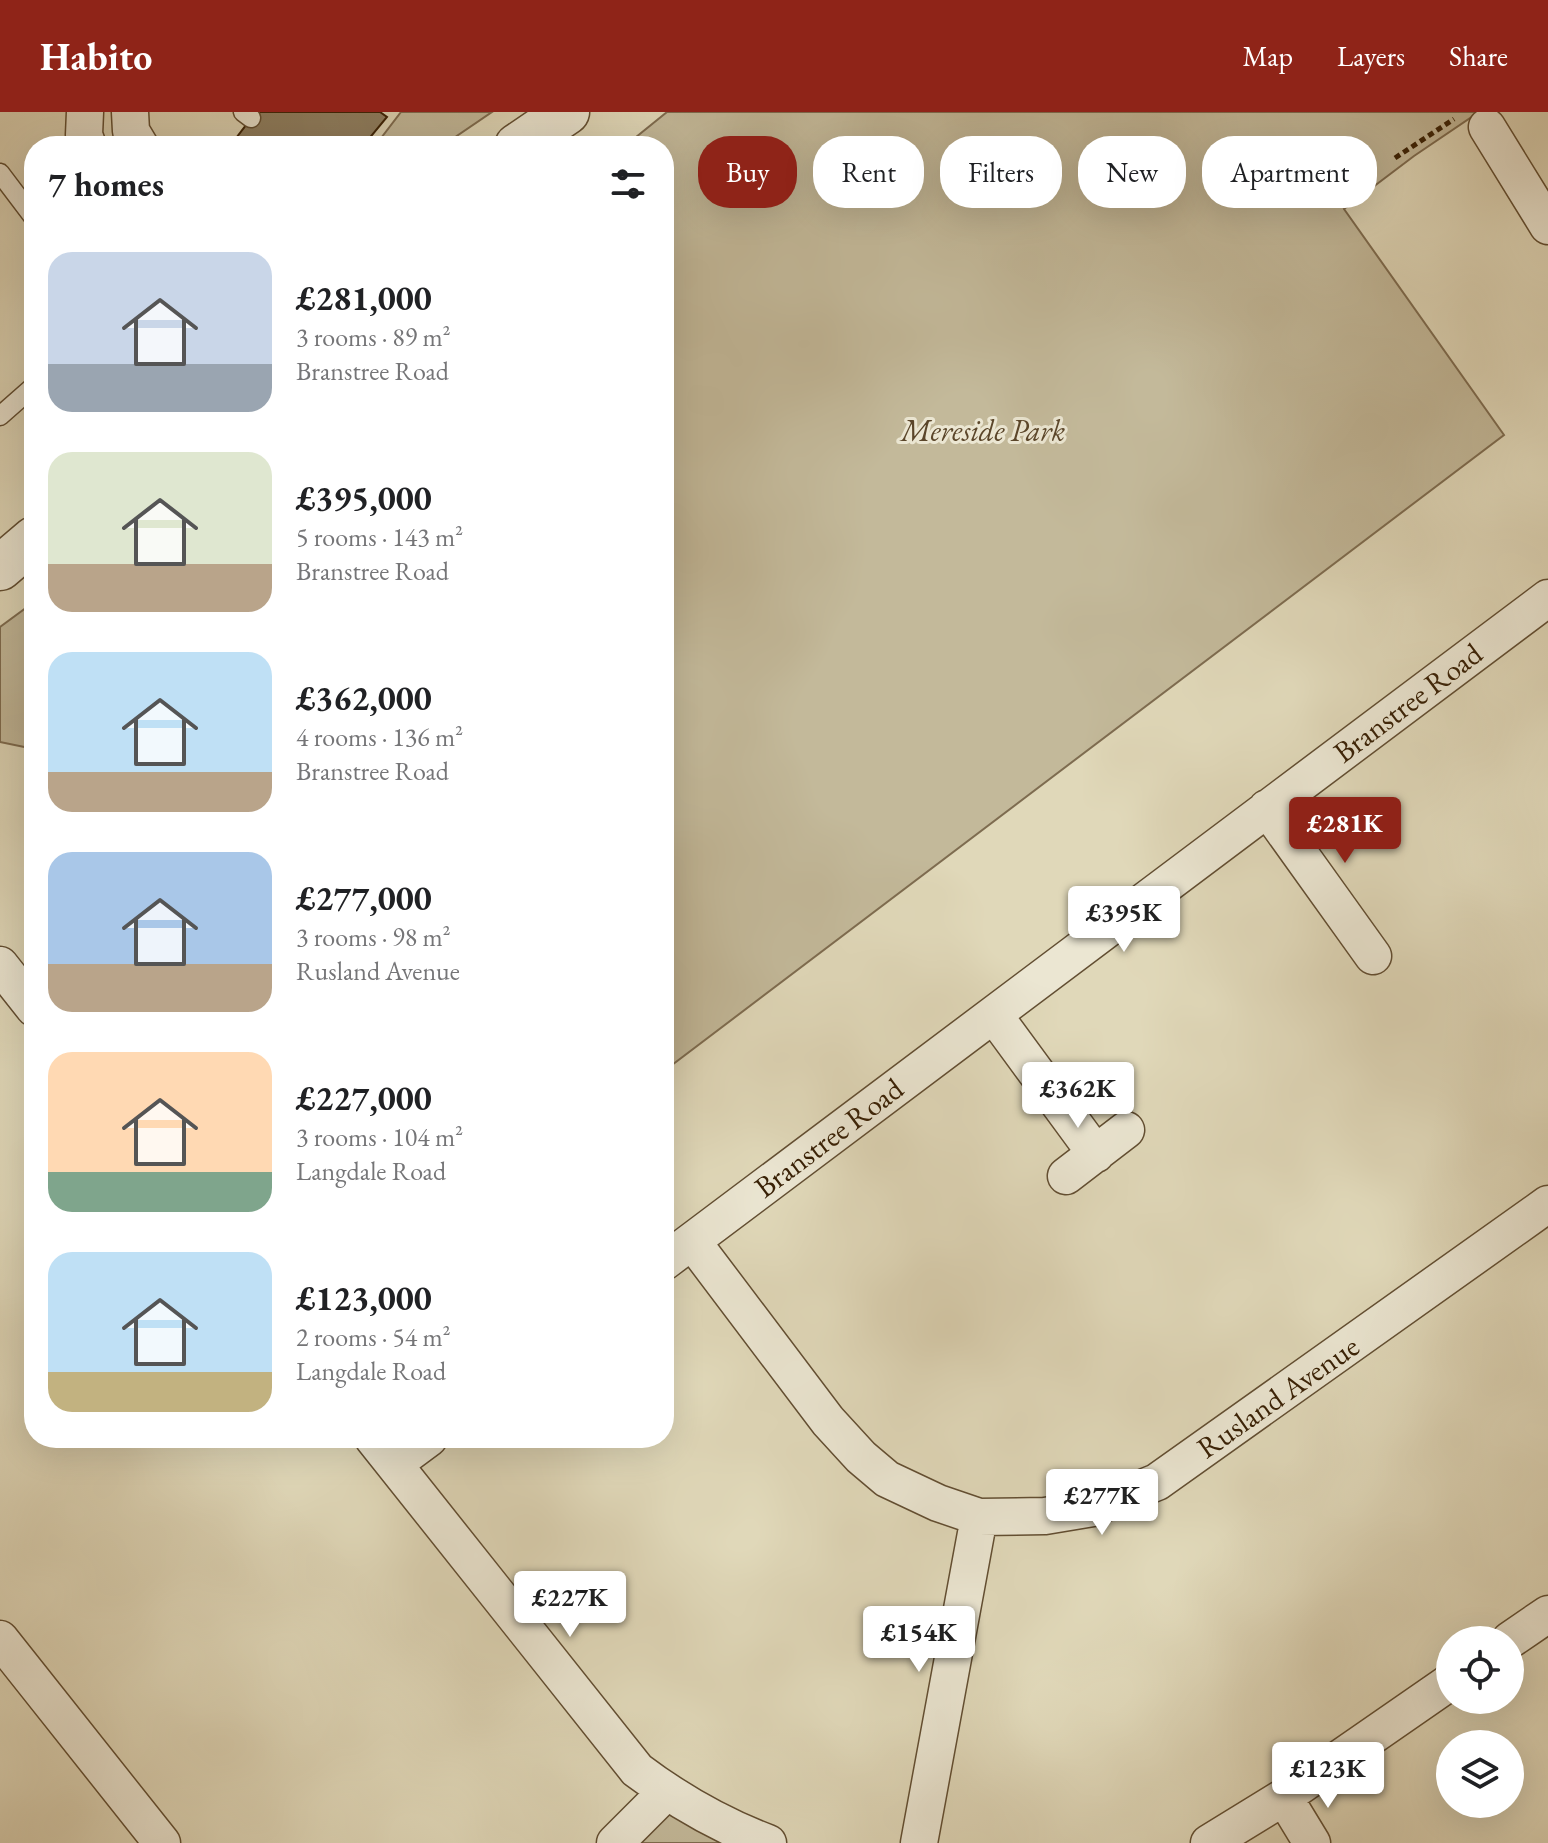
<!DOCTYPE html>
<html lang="en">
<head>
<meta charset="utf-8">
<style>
	body { margin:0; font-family:"EB Garamond",serif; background:#f2f2f2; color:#202124; height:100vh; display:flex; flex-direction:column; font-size:30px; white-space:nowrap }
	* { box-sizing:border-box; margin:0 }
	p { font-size:26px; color:#757577 }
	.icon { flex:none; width:44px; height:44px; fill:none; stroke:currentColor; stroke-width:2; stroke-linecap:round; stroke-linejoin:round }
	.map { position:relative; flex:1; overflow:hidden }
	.details { position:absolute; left:24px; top:24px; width:650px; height:1312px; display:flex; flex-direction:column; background:#fff; border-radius:32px; box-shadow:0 8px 32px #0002 }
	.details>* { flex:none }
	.hud { position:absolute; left:698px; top:24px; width:730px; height:72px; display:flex; gap:16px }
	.buttons { position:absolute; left:1436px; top:1514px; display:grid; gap:16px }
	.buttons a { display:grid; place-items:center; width:88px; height:88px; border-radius:50%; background:#fff; box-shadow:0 8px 32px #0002; font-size:40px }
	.price { position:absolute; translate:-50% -68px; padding:0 18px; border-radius:8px; background:#fff; color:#222; font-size:26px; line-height:52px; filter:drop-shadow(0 2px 4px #0008) }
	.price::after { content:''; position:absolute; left:50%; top:48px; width:24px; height:18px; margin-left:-12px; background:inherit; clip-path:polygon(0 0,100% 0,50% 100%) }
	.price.current { background:#8f2418; color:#fff }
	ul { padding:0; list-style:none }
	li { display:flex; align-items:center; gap:24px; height:200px; padding:0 24px }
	li span { display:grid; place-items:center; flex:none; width:224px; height:160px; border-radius:24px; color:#555 }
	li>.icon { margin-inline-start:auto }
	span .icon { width:96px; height:96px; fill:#fffc; stroke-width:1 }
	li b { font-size:34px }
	h2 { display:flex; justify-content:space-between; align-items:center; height:96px; padding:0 24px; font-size:34px }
	.tag { padding:0 28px; border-radius:32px; background:#fff; box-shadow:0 8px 32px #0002; font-size:28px; line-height:72px }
	.tag.current { background:#8f2418; color:#fff }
	header { display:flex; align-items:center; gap:48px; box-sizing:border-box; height:112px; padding:0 40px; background:#8f2418; color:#fff }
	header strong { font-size:38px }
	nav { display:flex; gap:44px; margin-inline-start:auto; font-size:28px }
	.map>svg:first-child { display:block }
	.green { fill:#c3b99a; stroke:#7e6c50; stroke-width:2 }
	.building { fill:#8f8063; stroke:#382005; stroke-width:2 }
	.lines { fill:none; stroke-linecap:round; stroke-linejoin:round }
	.service-casing { stroke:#624e32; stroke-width:21 }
	.minor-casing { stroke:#624e32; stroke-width:39 }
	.tertiary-casing { stroke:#624e32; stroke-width:47 }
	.path { stroke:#382005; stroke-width:5; stroke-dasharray:6 4; stroke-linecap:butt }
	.service { stroke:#ebe6d2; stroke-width:18 }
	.minor { stroke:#ebe6d2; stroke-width:36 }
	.tertiary { stroke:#ebe6d2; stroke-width:44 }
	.labels { text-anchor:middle; stroke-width:6; stroke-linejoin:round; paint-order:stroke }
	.park-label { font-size:30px; font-style:italic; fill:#5b462a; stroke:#ebe6d2 }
	.street-label { font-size:30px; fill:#382005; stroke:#ebe6d2 }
</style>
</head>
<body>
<header>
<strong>Habito</strong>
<nav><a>Map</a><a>Layers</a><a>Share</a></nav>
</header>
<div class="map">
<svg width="1548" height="1731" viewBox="0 0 1548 1731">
	<rect width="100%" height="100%" fill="#e0d8b9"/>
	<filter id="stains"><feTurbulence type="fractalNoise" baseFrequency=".0025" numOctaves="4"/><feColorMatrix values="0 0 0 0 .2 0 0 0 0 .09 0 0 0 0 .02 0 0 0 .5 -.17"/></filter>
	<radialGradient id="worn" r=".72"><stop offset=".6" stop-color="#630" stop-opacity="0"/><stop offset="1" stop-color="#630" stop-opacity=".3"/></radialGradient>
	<path class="green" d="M401,0H492L442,34H375Z
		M667,0H1479L1414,44L1344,97L1504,323L664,959V34H625Z
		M34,490V637L0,630V515Z
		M666,1680L768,1731H615Z"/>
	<path class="building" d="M256,0H380L387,5L363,34H316L306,27L299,34H230Z"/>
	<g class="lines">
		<defs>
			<path id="service" d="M243,0L251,6
				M0,61L34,106
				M0,304L34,274"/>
			<path id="minor" d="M85,0L84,23L88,34
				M130,0L131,19L140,34
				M1487,15L1548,114
				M1267,696L1373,844
				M0,853L34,896
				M994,903L1096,1042
				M1066,1064L1126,1018
				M692,1129L828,1309L861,1345L887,1367L938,1391L979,1405L1045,1404L1093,1396L1157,1370L1548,1092
				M664,1150L1548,486
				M373,1326L637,1658C678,1689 720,1713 768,1731
				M394,1352L429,1326
				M0,1527L162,1731
				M1510,1528L1548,1502
				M1284,1685L1312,1731
				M615,1731L666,1680
				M919,1731L979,1405
				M1209,1731L1284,1685L1450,1570"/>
			<path id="tertiary" d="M517,34L567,0
				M0,456L34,427"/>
		</defs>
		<use href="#service" class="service-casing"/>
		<use href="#minor" class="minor-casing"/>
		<use href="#tertiary" class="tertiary-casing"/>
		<path class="path" d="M1395,46L1454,7"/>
		<use href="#service" class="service"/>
		<use href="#minor" class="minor"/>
		<use href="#tertiary" class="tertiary"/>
	</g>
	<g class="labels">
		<g class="park-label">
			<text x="983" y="329">Mereside Park</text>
		</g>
		<g class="street-label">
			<text transform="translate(1408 591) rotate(-37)" y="10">Branstree Road</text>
			<text transform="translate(829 1026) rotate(-37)" y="10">Branstree Road</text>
			<text transform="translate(1278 1285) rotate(-35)" y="10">Rusland Avenue</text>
		</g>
	</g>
	<rect width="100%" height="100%" filter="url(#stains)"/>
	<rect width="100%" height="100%" fill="url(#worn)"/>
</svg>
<div class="buttons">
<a><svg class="icon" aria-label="locate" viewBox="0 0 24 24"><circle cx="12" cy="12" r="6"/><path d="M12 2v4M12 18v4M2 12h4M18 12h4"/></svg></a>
<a><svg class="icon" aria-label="layers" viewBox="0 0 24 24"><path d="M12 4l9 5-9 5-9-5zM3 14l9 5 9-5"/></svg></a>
</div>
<b class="price current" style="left:1345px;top:753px">£281K</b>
<b class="price" style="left:1124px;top:842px">£395K</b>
<b class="price" style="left:1078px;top:1018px">£362K</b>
<b class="price" style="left:1102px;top:1425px">£277K</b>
<b class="price" style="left:570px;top:1527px">£227K</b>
<b class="price" style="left:919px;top:1562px">£154K</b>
<b class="price" style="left:1328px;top:1698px">£123K</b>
<div class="hud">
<a class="tag current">Buy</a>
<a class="tag">Rent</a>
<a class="tag">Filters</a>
<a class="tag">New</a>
<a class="tag">Apartment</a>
</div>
<section class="details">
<h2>7 homes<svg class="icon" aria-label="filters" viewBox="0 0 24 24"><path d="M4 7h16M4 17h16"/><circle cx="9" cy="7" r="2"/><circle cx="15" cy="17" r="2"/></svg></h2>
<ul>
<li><span style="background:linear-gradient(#c9d6e8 70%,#9aa5b1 0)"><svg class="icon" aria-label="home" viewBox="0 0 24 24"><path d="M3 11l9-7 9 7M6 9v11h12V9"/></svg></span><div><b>£281,000</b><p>3 rooms · 89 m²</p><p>Branstree Road</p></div></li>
<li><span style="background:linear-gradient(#dfe7d0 70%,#b9a48a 0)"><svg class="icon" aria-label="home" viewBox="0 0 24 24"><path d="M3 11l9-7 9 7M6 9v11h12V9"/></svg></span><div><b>£395,000</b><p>5 rooms · 143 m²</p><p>Branstree Road</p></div></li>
<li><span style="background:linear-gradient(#bfe0f5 75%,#b9a48a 0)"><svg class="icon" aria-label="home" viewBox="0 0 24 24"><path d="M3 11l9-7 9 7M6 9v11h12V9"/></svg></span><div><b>£362,000</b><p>4 rooms · 136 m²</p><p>Branstree Road</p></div></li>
<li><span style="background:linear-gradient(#a9c7e8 70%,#b9a48a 0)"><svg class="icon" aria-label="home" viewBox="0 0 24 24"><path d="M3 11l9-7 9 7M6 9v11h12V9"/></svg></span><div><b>£277,000</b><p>3 rooms · 98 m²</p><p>Rusland Avenue</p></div></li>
<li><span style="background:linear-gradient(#ffd9b3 75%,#7fa58c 0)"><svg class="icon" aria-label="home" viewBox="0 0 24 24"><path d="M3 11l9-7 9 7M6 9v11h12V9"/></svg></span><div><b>£227,000</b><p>3 rooms · 104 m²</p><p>Langdale Road</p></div></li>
<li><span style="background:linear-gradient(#bfe0f5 75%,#c2b280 0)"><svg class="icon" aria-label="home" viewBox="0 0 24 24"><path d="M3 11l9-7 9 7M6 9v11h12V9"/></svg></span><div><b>£123,000</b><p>2 rooms · 54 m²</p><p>Langdale Road</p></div></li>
</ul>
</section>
</div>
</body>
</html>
